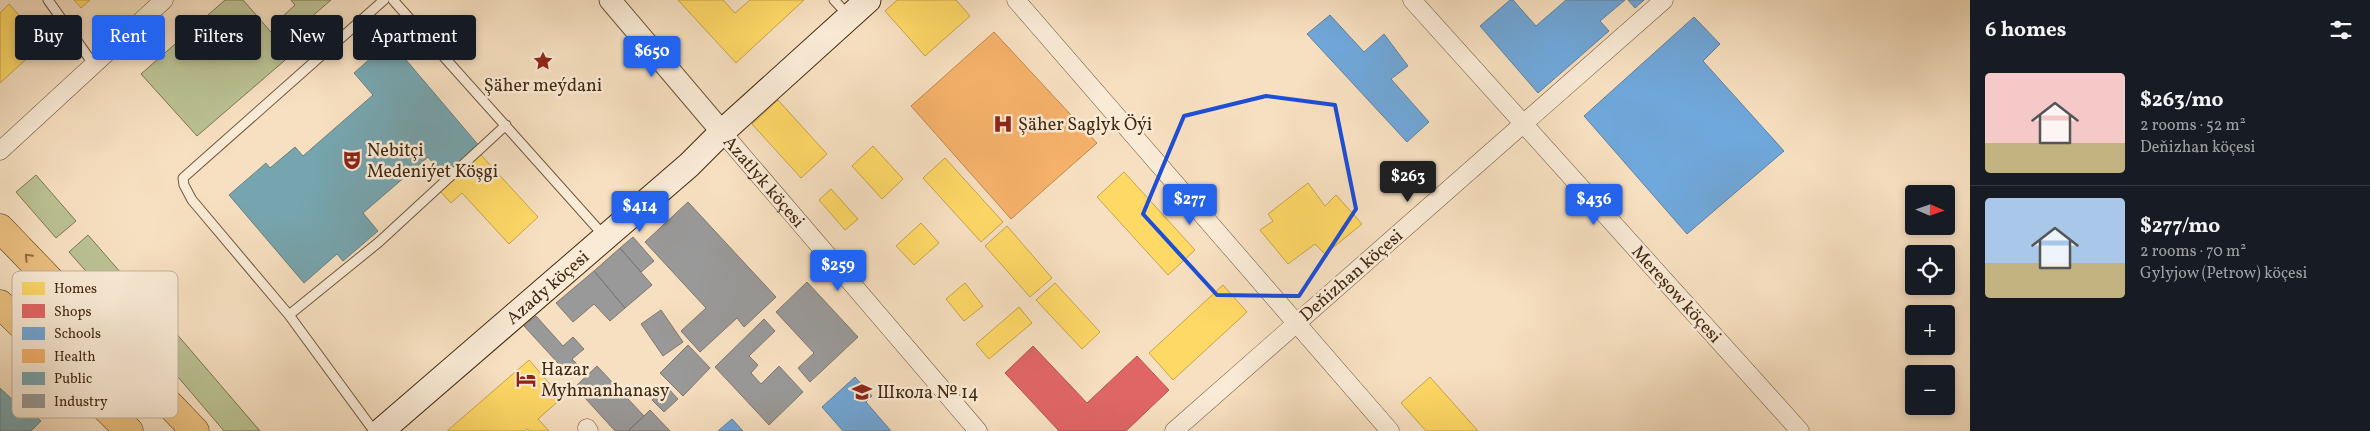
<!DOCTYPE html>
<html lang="en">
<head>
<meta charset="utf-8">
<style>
	body { margin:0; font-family:Vollkorn,serif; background:#20242c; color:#f1f3f6; height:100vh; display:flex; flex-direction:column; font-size:19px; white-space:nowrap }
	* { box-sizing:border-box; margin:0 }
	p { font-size:16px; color:#9ea1a6 }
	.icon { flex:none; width:28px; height:28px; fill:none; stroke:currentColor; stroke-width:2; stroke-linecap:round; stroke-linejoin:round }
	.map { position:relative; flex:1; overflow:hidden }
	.details { display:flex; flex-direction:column; background:#171b24; width:400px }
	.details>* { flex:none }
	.guide { position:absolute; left:15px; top:15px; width:475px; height:45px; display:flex; gap:10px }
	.needle { width:32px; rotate:92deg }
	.controls { position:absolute; left:1905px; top:185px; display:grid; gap:10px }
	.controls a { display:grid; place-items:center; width:50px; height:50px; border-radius:5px; background:#171b24; box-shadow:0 2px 8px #0003; font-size:25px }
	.price { position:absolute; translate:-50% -42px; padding:0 11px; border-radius:5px; background:#2563eb; color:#fff; font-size:16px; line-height:32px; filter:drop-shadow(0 1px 2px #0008) }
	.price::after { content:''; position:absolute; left:50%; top:30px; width:15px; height:11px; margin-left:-8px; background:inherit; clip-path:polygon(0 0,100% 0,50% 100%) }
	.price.current { background:#222; color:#fff }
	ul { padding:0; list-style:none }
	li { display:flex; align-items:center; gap:15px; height:125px; padding:0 15px }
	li+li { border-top:1px solid #363941 }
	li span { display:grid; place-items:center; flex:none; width:140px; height:100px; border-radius:5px; color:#555 }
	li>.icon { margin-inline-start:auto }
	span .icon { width:60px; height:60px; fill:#fffc; stroke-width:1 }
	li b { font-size:21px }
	h2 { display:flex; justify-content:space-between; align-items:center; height:60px; padding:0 15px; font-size:21px }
	.pill { padding:0 18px; border-radius:5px; background:#171b24; box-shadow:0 2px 8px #0003; font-size:18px; line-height:45px }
	.pill.current { background:#2563eb; color:#fff }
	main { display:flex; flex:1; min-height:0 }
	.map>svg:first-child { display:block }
	.green { fill:#bbc294; stroke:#7e7652 }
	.homes { fill:#ffd966; stroke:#c6a44c }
	.shops { fill:#e06666; stroke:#b1544c }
	.schools { fill:#6fa8dc; stroke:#62829f }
	.health { fill:#f6b26b; stroke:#c08950 }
	.public { fill:#76a5af; stroke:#668080 }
	.industry { fill:#999; stroke:#7f7770 }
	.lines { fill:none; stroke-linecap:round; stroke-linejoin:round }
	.service-casing { stroke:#6f573d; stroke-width:11 }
	.minor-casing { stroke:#6f573d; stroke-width:19 }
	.tertiary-casing { stroke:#6f573d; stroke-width:23 }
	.secondary-casing { stroke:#422911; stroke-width:27 }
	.trunk-casing { stroke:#422911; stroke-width:29 }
	.service { stroke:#faebd7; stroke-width:9 }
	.minor { stroke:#faebd7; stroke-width:18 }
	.tertiary { stroke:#faebd7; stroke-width:21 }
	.secondary { stroke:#faebd7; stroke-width:25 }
	.trunk { stroke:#ecc080; stroke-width:28 }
	.oneway { stroke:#8e6d43 }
	.marked { fill:none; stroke:#1d4ed8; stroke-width:4; stroke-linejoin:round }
	.labels { text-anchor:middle; stroke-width:5; stroke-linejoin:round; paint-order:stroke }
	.poi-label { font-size:18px; fill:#422911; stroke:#faebd7; text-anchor:start }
	.street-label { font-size:18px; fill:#422911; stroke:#faebd7 }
	.key { fill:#faebd7; stroke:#c3b19c; stroke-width:1 }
	.key-label { font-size:14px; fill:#422911 }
</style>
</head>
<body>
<main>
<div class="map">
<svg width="1970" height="431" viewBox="0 0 1970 431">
	<rect width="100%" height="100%" fill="#f7e0c1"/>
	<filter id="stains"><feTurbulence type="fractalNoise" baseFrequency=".004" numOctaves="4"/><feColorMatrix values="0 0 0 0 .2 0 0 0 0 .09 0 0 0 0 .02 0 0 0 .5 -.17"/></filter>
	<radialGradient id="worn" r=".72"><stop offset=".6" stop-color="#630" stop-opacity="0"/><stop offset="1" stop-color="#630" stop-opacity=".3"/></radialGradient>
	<path class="green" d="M225,0H243L291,55L197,136L141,74Z
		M291,0H331L295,31L282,17L295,5Z
		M36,175L76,221L56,238L16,192Z
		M88,235L142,297L123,313L69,252Z
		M175,332L260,431H224L155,350Z"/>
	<path class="homes" d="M74,0H90L81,8Z
		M678,0H723L735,13L750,0H804L736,63Z
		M897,0H956L970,16L925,56L885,11Z
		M9,4L44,43L0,83V13Z
		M778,100L827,154L801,178L752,124Z
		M873,146L903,179L882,199L852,166Z
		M480,154L538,217L509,244L462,193L451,203L440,191Z
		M945,158L1003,222L981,242L923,178Z
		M1124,172L1195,250L1168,275L1097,197Z
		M1308,183L1325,206L1336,195L1362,224L1325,254L1315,244L1288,264L1260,230L1273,221L1268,214Z
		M831,189L858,219L845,230L819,200Z
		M921,223L939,243L914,265L896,246Z
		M1007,226L1052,278L1030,297L985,246Z
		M965,283L983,306L964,321L946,299Z
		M1055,283L1100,332L1082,349L1036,300Z
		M1223,285L1247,312L1173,380L1149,353Z
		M1019,307L1032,323L989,359L976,344Z
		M529,360L562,398L538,419L549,431H529L527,429L525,431H447Z
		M1430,377L1478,431H1426L1401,403Z"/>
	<path class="shops" d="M1033,346L1087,403L1137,356L1169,390L1126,431H1059L1005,373Z"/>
	<path class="schools" d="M1510,0H1513L1536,26L1566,0H1625L1600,21L1609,31L1538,93L1480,26Z
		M1628,0H1644L1635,8Z
		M1330,15L1364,52L1384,34L1408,66L1391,79L1429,122L1407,142L1307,34Z
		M1694,17L1720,44L1703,61L1784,151L1687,234L1584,116Z
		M855,377L872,396L866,402L891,431H843L822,407Z
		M732,419L743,431H718Z"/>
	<path class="health" d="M994,32L1097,143L1011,219L911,106Z"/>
	<path class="public" d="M390,41L480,147L445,177L428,157L363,213L378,231L343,261L337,254L304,283L229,195L266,163L270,168L295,147L303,156L373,95L354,73Z
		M0,388L17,404L20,401L41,421L31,431H0Z"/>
	<path class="industry" d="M688,202L776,297L744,327L737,318L700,352L681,331L706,308L645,242Z
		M633,237L654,261L641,272L620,248Z
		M620,248L652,285L625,308L594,271Z
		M594,271L625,308L610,321L594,304L573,322L556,303Z
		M807,282L858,337L810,382L798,368L814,353L776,312Z
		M661,310L683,342L663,356L641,324Z
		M536,316L563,346L573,337L584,349L572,359L578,365L568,374L524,326Z
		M764,319L775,331L749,356L758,365L751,373L761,384L779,366L803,392L769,425L715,367Z
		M688,345L710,368L683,396L660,373Z
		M597,366L644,416L628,431H615L575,387Z
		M666,386L678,399L664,412L652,400Z
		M650,410L670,431H628L644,416Z"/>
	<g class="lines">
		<defs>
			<path id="service" d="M48,0L94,65
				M393,0L605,237
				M834,0L848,15
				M289,315L379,242L506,125
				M374,431L289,315L192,200L184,185L183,178L384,0"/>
			<g id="minor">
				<path d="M1016,0L1390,431"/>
				<path d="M1412,0L1800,431"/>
				<path id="s1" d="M722,132L978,431"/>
				<path d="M0,151L164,0"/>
				<path d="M587,428L589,431"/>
				<path d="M1174,431L1664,0"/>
			</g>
			<path id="tertiary" d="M610,0L722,132"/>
			<g id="secondary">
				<path id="s2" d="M381,431L689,165L722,132L868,0"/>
			</g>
			<path id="trunk" d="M0,228L195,431
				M0,304L129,431"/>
		</defs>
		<use href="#service" class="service-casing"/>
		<use href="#minor" class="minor-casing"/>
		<use href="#tertiary" class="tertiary-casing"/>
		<use href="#secondary" class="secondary-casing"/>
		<use href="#trunk" class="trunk-casing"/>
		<use href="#service" class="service"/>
		<use href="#minor" class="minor"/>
		<use href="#tertiary" class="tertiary"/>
		<use href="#secondary" class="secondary"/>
		<use href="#trunk" class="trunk"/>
	</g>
	<defs><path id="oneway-chevron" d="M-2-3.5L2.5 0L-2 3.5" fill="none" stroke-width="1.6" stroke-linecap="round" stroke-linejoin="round" transform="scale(1.25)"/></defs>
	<use class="oneway" href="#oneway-chevron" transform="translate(28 257) rotate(-134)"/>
	<path class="marked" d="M1266,96L1335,105L1356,209L1299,296L1217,295L1143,214L1184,116Z"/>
	<defs>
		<symbol id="sight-bare" viewBox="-9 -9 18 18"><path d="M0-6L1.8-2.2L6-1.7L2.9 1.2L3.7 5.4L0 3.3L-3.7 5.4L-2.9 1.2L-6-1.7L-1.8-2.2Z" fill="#8f2418" stroke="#faebd7" stroke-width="2.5" paint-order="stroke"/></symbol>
		<symbol id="hospital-bare" viewBox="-9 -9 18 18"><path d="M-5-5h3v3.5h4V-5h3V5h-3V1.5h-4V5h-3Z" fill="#8f2418" stroke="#faebd7" stroke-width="2.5" paint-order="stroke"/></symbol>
		<symbol id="theatre-bare" viewBox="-9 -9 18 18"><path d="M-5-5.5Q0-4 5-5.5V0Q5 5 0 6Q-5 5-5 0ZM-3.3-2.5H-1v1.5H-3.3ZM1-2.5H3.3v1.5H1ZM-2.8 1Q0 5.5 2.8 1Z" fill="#8f2418" stroke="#faebd7" stroke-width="2.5" paint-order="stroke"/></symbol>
		<symbol id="hotel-bare" viewBox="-9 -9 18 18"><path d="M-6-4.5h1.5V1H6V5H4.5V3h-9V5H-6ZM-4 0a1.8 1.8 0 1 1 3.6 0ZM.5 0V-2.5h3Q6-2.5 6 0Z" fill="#8f2418" stroke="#faebd7" stroke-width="2.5" paint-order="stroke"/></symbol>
		<symbol id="school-bare" viewBox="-9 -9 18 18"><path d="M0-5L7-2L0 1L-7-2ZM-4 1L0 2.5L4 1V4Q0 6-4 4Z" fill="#8f2418" stroke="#faebd7" stroke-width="2.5" paint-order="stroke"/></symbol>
	</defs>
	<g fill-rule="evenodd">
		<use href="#sight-bare" x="529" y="47" width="28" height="28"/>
		<use href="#hospital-bare" x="989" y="110" width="28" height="28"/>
		<use href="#theatre-bare" x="338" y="146" width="28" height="28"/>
		<use href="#hotel-bare" x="512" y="365" width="28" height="28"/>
		<use href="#school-bare" x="848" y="378" width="28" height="28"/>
	</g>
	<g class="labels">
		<g class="poi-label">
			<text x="543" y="91" text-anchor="middle">Şäher meýdani</text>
			<text x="1018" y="130">Şäher Saglyk Öýi</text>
			<text x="367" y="156">Nebitçi<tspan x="367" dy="21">Medeniýet Köşgi</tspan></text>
			<text x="541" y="375">Hazar<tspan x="541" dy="21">Myhmanhanasy</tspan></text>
			<text x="877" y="398">Школа № 14</text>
		</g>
		<g class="street-label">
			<text dy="6" stroke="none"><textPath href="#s1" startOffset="65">Azatlyk köçesi</textPath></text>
			<text transform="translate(1351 275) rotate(-41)" y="6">Deňizhan köçesi</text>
			<text dy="6" stroke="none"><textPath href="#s2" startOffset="220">Azady köçesi</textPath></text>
			<text transform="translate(1677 294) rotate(48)" y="6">Mereşow köçesi</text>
		</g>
	</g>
	<rect x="12" y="271" width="166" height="147" rx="8" class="key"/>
	<rect x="22" y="282" width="23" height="13" fill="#ffd966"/>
	<rect x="22" y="304" width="23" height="14" fill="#e06666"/>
	<rect x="22" y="327" width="23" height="13" fill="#6fa8dc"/>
	<rect x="22" y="349" width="23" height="14" fill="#f6b26b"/>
	<rect x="22" y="372" width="23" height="13" fill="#76a5af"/>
	<rect x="22" y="394" width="23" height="14" fill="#999"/>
	<g class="key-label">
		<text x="54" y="293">Homes</text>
		<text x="54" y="316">Shops</text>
		<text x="54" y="338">Schools</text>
		<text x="54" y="361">Health</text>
		<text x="54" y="383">Public</text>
		<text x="54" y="406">Industry</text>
	</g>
	<rect width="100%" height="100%" filter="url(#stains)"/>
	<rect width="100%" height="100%" fill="url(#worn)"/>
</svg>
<div class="controls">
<a><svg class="needle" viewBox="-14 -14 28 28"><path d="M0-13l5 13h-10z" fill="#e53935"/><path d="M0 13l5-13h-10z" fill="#9ea1a6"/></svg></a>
<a><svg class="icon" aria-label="locate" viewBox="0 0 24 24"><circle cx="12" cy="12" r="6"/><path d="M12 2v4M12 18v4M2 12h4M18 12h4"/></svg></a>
<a>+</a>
<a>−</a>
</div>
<b class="price" style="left:652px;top:78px">$650</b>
<b class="price current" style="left:1408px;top:203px">$263</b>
<b class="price" style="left:1190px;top:226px">$277</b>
<b class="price" style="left:1594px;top:226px">$436</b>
<b class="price" style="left:640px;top:233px">$414</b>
<b class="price" style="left:838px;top:292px">$259</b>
<div class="guide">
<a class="pill">Buy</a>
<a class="pill current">Rent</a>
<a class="pill">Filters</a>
<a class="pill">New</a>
<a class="pill">Apartment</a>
</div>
</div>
<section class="details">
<h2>6 homes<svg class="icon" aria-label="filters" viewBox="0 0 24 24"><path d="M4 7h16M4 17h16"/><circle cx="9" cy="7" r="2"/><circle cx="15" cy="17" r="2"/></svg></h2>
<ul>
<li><span style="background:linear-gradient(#f6c9c9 70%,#c2b280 0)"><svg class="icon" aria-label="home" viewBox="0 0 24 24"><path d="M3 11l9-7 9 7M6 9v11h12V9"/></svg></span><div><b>$263/mo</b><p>2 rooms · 52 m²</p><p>Deňizhan köçesi</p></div></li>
<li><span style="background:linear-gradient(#a9c7e8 65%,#c2b280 0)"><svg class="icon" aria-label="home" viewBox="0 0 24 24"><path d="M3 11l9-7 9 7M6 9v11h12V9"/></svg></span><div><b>$277/mo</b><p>2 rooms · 70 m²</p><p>Gylyjow (Petrow) köçesi</p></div></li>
</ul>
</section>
</main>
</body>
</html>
